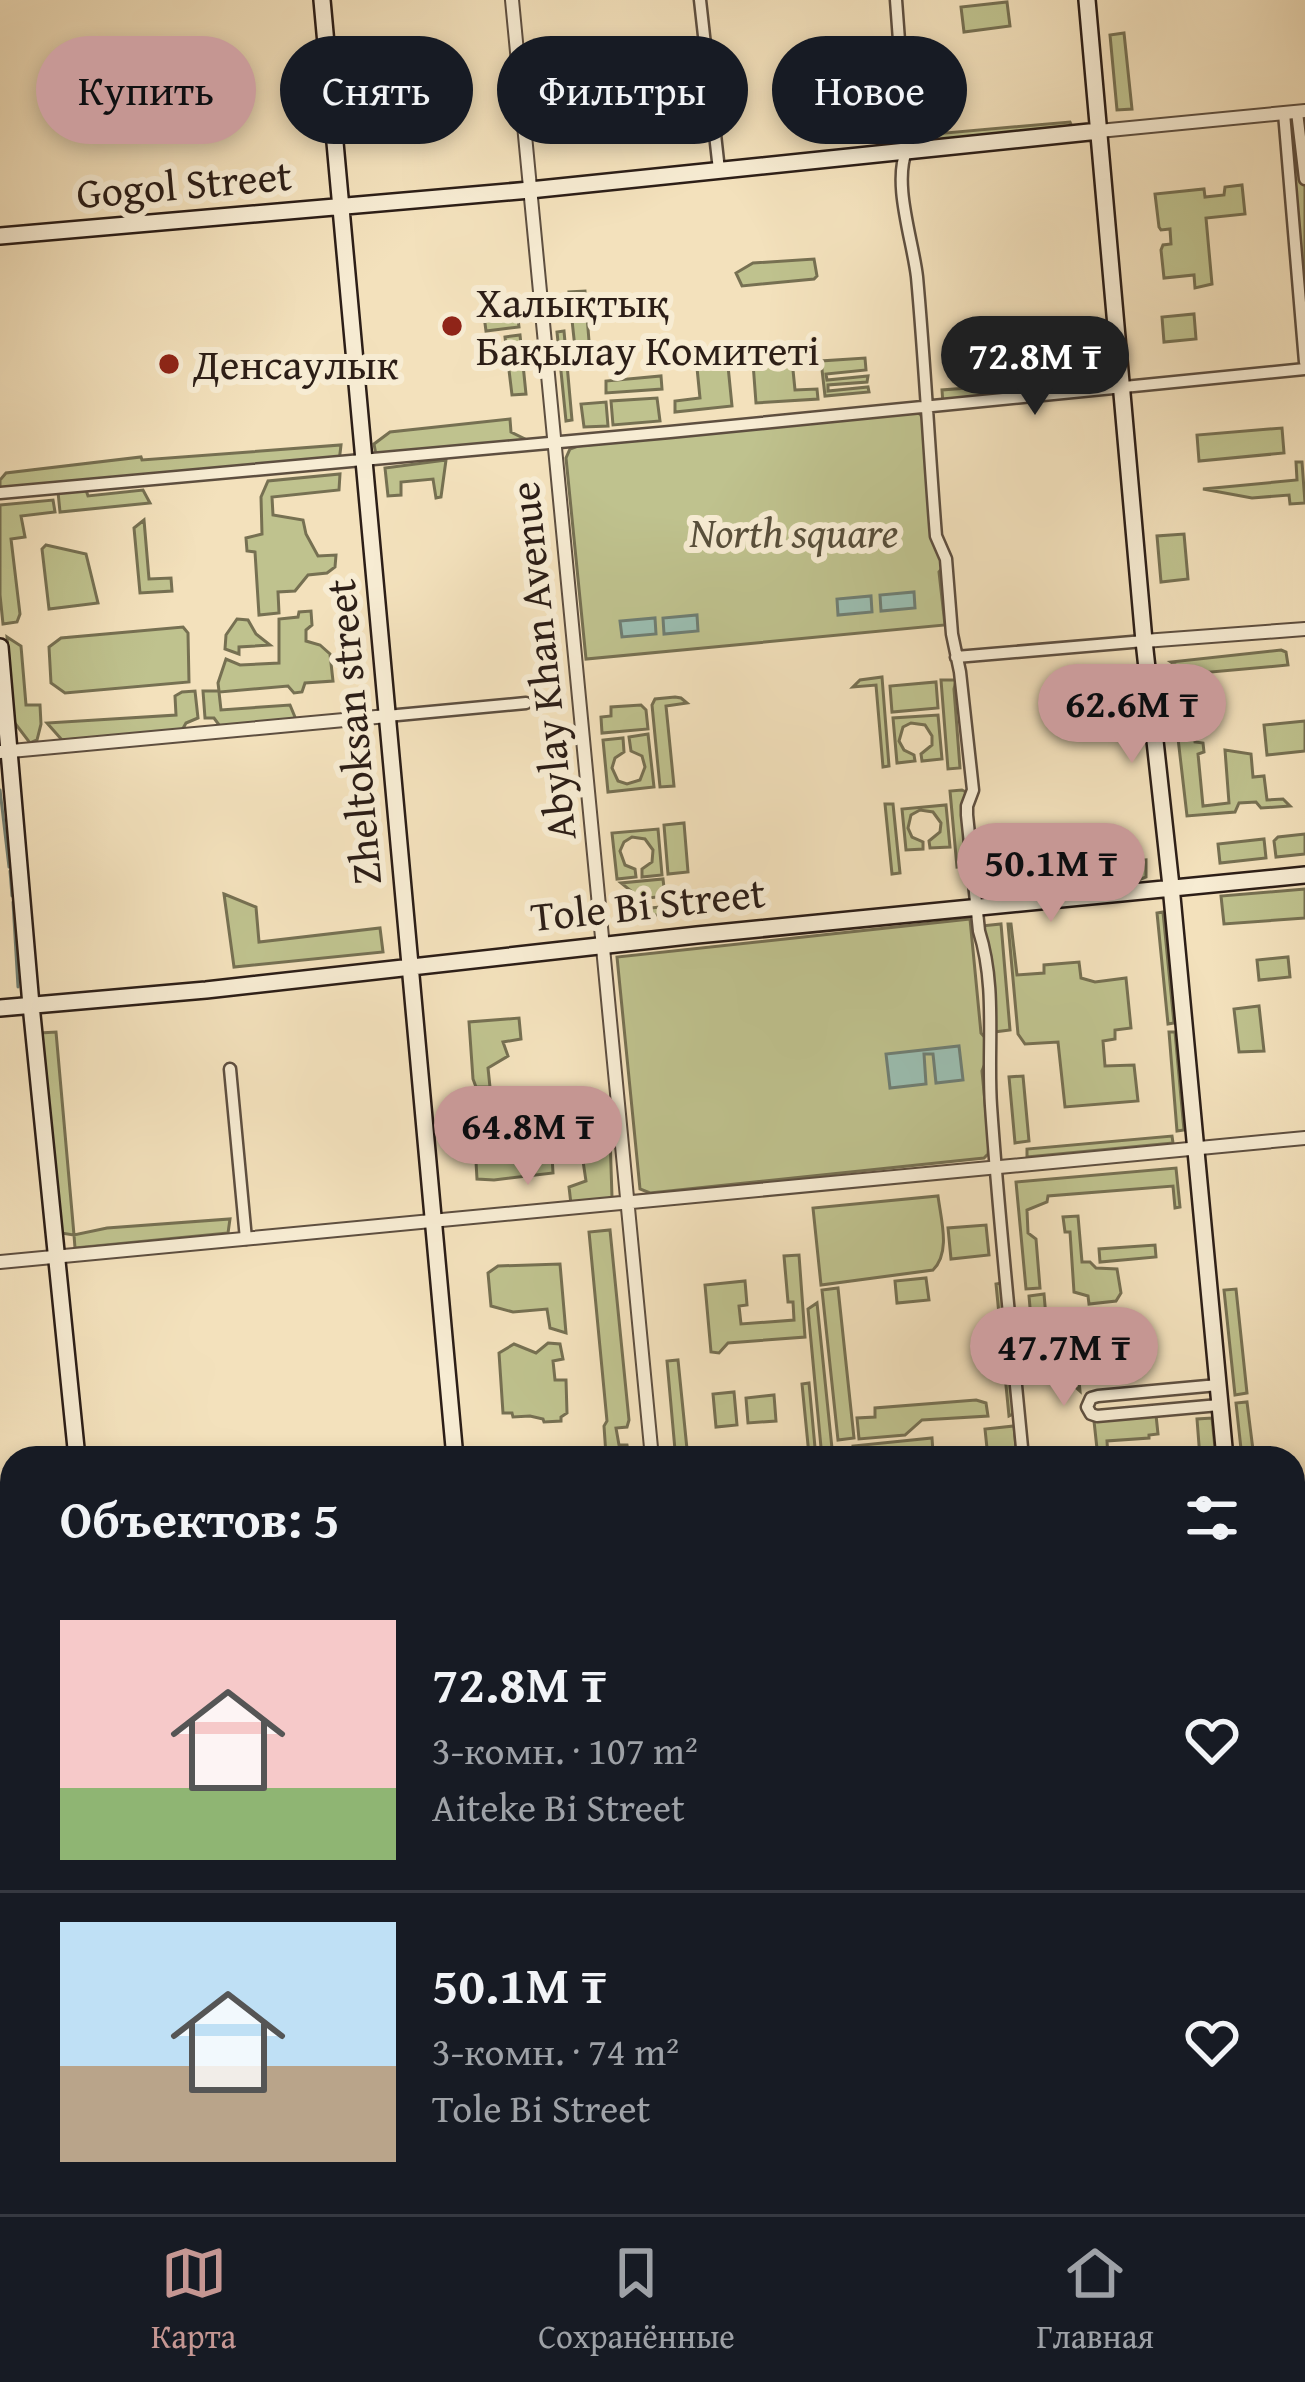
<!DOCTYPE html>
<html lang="ru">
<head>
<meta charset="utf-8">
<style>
	body { margin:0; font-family:"Gentium Book Plus",serif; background:#242831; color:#f1f3f6; height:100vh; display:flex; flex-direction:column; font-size:45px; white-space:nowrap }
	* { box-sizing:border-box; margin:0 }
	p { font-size:39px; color:#9ea1a6 }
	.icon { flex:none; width:66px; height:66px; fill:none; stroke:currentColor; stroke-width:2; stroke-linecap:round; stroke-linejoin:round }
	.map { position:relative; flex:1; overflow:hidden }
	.sheet { position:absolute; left:0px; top:1446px; width:1305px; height:768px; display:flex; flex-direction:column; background:#171b24; border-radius:36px 36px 0 0; box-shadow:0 6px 18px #0003 }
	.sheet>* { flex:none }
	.hud { position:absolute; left:36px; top:36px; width:1233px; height:108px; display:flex; gap:24px }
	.price { position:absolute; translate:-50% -102px; padding:0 27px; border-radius:42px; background:#c59692; color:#111; font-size:39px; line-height:78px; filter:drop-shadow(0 3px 6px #0008) }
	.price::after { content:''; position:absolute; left:50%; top:72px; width:36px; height:27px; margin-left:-18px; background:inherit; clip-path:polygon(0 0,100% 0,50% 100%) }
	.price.on { background:#222; color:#fff }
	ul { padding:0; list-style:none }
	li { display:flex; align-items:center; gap:36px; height:300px; padding:0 60px }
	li+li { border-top:3px solid #363941 }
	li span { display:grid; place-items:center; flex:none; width:336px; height:240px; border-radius:0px; color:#555 }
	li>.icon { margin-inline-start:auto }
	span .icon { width:144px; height:144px; fill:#fffc; stroke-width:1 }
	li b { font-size:51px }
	h2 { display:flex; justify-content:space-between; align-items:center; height:144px; padding:0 60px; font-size:51px }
	.tag { padding:0 42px; border-radius:54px; background:#171b24; box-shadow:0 6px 18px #0003; font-size:42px; line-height:108px }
	.tag.on { background:#c59692; color:#111 }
	.menu { display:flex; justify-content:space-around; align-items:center; height:168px; border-top:3px solid #363941; background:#171b24; font-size:33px; color:#9ea1a6 }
	.menu a { display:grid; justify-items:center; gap:6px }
	.menu .on { color:#c59692 }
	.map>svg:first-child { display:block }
	.green { fill:#bfc28e; stroke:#767052; stroke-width:3 }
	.water { fill:#9bbeb1; stroke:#6f7e73; stroke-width:3 }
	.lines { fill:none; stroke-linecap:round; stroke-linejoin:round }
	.stream { stroke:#6f7e73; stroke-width:3 }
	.minor-casing { stroke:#5e4f40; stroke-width:15 }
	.tertiary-casing { stroke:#5e4f40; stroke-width:16 }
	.secondary-casing { stroke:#2c1e17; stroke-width:20 }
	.minor { stroke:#f7ecd3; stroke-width:10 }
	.tertiary { stroke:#f7ecd3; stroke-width:12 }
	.secondary { stroke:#f7ecd3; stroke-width:15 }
	.poi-dot { fill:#8f2418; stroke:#f7ecd3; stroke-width:4.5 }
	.labels { text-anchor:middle; stroke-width:12; stroke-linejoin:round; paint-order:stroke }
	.street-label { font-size:42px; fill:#2c1e17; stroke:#f7ecd3 }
	.poi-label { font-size:42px; fill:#2c1e17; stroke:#f7ecd3; text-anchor:start }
	.park-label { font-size:42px; font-style:italic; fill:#584f3b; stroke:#f7ecd3 }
</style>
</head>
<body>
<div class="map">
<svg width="1305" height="2214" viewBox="0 0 1305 2214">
	<rect width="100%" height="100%" fill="#f3e1bc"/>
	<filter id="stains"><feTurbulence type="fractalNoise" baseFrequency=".00167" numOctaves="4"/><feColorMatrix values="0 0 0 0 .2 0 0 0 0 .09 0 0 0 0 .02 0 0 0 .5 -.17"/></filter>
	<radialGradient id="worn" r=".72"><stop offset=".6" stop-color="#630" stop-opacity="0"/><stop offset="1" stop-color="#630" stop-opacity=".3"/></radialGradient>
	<path class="green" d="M1007,2L1010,26L964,32L961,7Z
		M1124,33L1132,109L1117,110L1110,35Z
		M656,92L659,117L631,121L628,95Z
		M1070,122L1072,127L935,140L934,134Z
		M1301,137L1305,179V358L1286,138Z
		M1242,185L1245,214L1206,218L1212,284L1195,288L1194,275L1164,278L1161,250L1163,245L1171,244L1170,229L1161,230L1159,227L1155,194L1204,189L1205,197L1224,195L1225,187Z
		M814,259L817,276L814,279L742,286L736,273L753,263Z
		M585,291L591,366L577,367L569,292Z
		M516,303L519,327L486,331L483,308Z
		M1194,314L1196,339L1164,342L1162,317Z
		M564,331L572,420L566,421L557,332Z
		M520,335L526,394L512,395L505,337Z
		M865,358L866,370L826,374L827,380L868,376L867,382L828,385V391L868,387L869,392L825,396L821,361Z
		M792,360L795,390L817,389L818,399L756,403L753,363Z
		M728,366L732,406L675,412V401L700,398L697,368Z
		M661,376L662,389L606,393V381Z
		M1110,376L1111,388L1015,396V384Z
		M1006,385L1007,397L943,404L942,390Z
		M657,398L660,421L613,425L611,401Z
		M606,402L608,426L584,427L581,404Z
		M915,412L920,414L923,419L943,567L939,572L945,625L586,659L566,458L570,449L578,446Z
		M510,419L511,432L531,442L376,455L374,444L390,432Z
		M1282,428L1284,453L1199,461L1197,435Z
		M341,445L339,462L0,493V480L6,473L141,457L142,460Z
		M446,460L441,497L436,498L433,479L401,482V495L388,496L385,468Z
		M1296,462H1302L1305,503L1290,504L1289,495L1252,498L1203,489L1297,480Z
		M340,474L339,490L272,497L273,515L303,520L306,534L318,556L336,555L335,567L327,573L308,575L295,591L278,592L279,613L259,615L255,552L247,551L246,538L262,534L261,497L268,481Z
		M86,490L88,496L143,490L150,503L60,512L58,492Z
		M53,500L55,512L21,516L25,537L11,539L20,614L17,622L3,624L0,595V505Z
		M144,520L149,579L171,578L172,591L140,593L134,528Z
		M1184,534L1188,579L1161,582L1157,536Z
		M46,545L86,554L98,603L49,609L42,549Z
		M311,611L312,625L306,630V641L320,645L330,654L333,681L305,683L302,692L294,693L288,686L219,692L221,710L290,705L297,722L222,729L214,718H205L203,691H219L218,683L226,659L240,665L279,663V619L298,617L299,612Z
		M237,619L248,620L256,634L270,645L239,647V654L225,649L226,635Z
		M183,627L188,633L189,682L65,693L51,683L49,647L61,638Z
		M7,637L21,646L26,705H40L41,724L37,740L30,743L14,722Z
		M1281,650L1286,652L1288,665L1189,674L1171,662Z
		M882,677L889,766L883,767L876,685L853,687L860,680Z
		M941,680H956L954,689L960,768L948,769Z
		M936,682L938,708L892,712L890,686Z
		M195,691L198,718L186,723L181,732L62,740L47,723L176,715L175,696L182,692Z
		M1191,693L1195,742L1203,743L1204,752L1198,754L1203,806L1229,803L1225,750L1251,754L1253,777L1264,776L1267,800L1283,799L1290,806L1261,808L1256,802L1239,803L1235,812L1187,816L1173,695Z
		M675,697L681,698L687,703L666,706L674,786L660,787L652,705L655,699Z
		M641,705L646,710L648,729L602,733L601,717L611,716V707Z
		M938,715L942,759L922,761L921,754L932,745V736L925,725L911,723L903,727L899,741L904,750L914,755L915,761L897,763L893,718Z
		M1305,721V751L1267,755L1264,725Z
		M648,734L654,787L608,792L603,740L623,738L624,752L615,758L612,768L618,781L627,784L640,780L645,767L642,756L631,751L629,737Z
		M962,790L966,792L962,807L967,866L957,867L950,791Z
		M885,804H893L900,873L892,874Z
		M946,805L950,847L930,848L929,841L940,832L941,823L933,812L920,810L911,815L908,828L912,837L923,842V849L906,850L902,809Z
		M684,823L688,872L668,874L664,825Z
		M658,829L662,875L642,877V869L652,862L653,850L645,839L632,837L624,842L620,851L625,865L635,869L636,877L617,879L612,833Z
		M1305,834V854L1276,857L1274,841L1278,837Z
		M1264,839L1266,858L1220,863L1218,844Z
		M1146,860V877L1131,883L1126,888L1105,889L1099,874L1080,877V866Z
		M1073,867L1077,882L1070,883L1067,892L1026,896L1003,889L1002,873Z
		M663,879L665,896L641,899L621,883Z
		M1305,889V918L1224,924L1221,896Z
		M224,894L256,907L259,942L380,928L383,952L234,967Z
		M691,904L692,912L621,918L620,911Z
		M1163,912L1174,1023L1168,1024L1157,913Z
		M970,919L981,1033L989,1042L990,1051L982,1071L989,1145L988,1154L984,1158L650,1193L640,1189L617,957Z
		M1001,924L1010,1030L994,1032L981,926Z
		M1008,924H1011L1017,975L1044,973V965L1079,962L1081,978L1095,982L1126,978L1131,1028L1115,1030V1039L1103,1041L1105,1066L1134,1065L1138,1101L1065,1107L1058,1042L1025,1044L1018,1034Z
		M1288,957L1290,977L1259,980L1257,960Z
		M1259,1006L1264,1051L1239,1052L1234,1009Z
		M519,1018L521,1039L503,1042L508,1056L488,1068L490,1087H476L473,1079L469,1022Z
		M56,1032L74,1235L107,1228L230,1219L228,1233L75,1248L74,1235L61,1233L40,1033Z
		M1169,1032H1175L1184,1130L1177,1131Z
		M1023,1076L1029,1141L1015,1143L1009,1077Z
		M549,1104L553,1173L494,1180L477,1179L475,1144L478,1132L486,1128L535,1126L536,1105Z
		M610,1136L612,1197L602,1201L571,1204L569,1187L586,1181L580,1141Z
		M1172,1136L1173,1143L1027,1157V1149Z
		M1176,1168L1180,1207L1175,1208L1173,1186L1048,1196L1047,1202L1027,1210L1028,1233L1036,1239L1040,1288L1026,1289L1016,1182Z
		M938,1196C941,1220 951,1252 933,1270L821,1285L813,1208Z
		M1078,1216L1082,1262H1090L1096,1268L1117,1269L1121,1293L1116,1301L1089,1304L1088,1296L1074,1292L1070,1232H1065L1063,1217Z
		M986,1225L989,1255L951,1259L948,1228Z
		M610,1230L629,1420L627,1427L616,1428L619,1445H627L629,1458H568L606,1455L604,1426L607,1421L589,1232Z
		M1155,1245L1156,1257L1100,1262L1099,1249Z
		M799,1255L805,1337L728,1343L719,1353L711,1352L705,1285L745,1281L747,1305L739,1306L741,1324L794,1320L793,1302H788L784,1256Z
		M560,1264L566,1333L550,1328L547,1309L513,1312L491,1306L488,1273L498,1266Z
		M926,1278L929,1300L897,1303L895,1281Z
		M1002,1283L1015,1413L1009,1416L996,1284Z
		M838,1288L854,1438L838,1440L822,1290Z
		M1236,1289L1247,1393L1235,1395L1224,1290Z
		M1044,1294L1048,1340L1075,1338L1080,1391L1062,1375L1060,1351L1034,1353L1029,1296Z
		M817,1303L833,1458H822L808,1309Z
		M548,1343L560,1344L563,1359L553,1361L555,1380H566L567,1413L561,1417V1421L544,1422L543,1419L530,1416L513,1417L512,1413H503L499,1353L514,1344L536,1353Z
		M678,1360L687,1449L675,1450L667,1361Z
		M809,1383L816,1458H779L809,1455L802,1384Z
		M734,1392L737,1425L716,1427L713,1394Z
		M774,1395L776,1421L748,1423L746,1398Z
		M976,1400L986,1403L988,1416L922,1420L905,1435L859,1439L857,1418L875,1417V1408Z
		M1247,1402L1254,1458H1242L1236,1403Z
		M1156,1415L1158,1434L1149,1435V1438L1107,1441L1108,1458H1098L1094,1421Z
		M1212,1418L1216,1458H1200L1197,1419Z
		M1014,1426L1017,1458H988L985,1429Z
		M932,1438L933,1452L854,1458L853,1446Z
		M0,1508H12V1755L0,1756Z
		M12,1947V2202H111L112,2214H0V1948Z
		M1018,2202H1100L1101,2214H893Z"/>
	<path class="water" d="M914,592L915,608L881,611L880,595Z
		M871,596L872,612L838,615L837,599Z
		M697,615L698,631L664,634L663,618Z
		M655,618L656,634L622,637L620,621Z
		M959,1046L963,1080L936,1083L933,1054H924L926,1084L890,1088L886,1054Z"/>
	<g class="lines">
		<path class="stream" d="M0,790L9,867
			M10,871L12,896
			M13,902L18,987
			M0,1000H8
			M606,2214L684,2206"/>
		<defs>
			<path id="minor" d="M700,0L719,170
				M896,0L907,149C892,183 913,241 917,277C925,364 929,450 936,536L946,559L952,634L960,672L973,790L967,806V815L979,931C997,987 987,1048 991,1106C999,1223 1012,1341 1023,1458
				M1297,112L1305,179
				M1284,113L1305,362
				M0,493L670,432L1305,369
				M956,657L1144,641
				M387,716L526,703
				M230,1069L246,1239
				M1218,1385L1098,1396L1091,1398L1087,1407L1091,1414L1097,1416L1219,1405
				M1293,1898L1305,1897
				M1293,1910L1305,1909
				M333,2202L334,2214
				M1103,2202L1104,2214"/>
			<path id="tertiary" d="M512,0L652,1458
				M1099,131L1305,111
				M1144,641L1305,629
				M0,752L387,716
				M0,1262L1305,1138
				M1293,1646L1305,1645
				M0,1781L12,1780
				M1293,2160L1305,2159
				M715,2202L716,2214
				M749,2214L876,2202"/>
			<path id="secondary" d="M322,0L455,1458
				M1087,0L1144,641L1171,886L1225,1458
				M0,236L530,190L1099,131
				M0,647L31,1005L77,1458
				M0,1008L206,990L697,935L1305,875
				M1293,2180L1296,2214
				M143,2202L144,2214
				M527,2202L528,2214"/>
		</defs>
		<use href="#minor" class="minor-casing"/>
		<use href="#tertiary" class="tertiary-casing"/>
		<use href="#secondary" class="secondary-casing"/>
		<use href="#minor" class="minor"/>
		<use href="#tertiary" class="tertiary"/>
		<use href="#secondary" class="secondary"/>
	</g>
	<g class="poi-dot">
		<circle cx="452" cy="326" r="12"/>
		<circle cx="169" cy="364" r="12"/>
	</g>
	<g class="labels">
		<g class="street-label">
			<text transform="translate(184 184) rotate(-5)" y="15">Gogol Street</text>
			<text transform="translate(542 661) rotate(-96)" y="15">Abylay Khan Avenue</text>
			<text transform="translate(353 732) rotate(-95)" y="15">Zheltoksan street</text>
			<text transform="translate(648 904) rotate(-6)" y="15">Tole Bi Street</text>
		</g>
		<g class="poi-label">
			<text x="476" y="317">Халықтық<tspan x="476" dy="48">Бақылау Комитеті</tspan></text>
			<text x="193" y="379">Денсаулык</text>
		</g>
		<g class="park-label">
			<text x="794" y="547">North square</text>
		</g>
	</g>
	<rect width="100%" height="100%" filter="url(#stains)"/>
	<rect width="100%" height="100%" fill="url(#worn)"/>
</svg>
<b class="price on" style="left:1035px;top:418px">72.8M ₸</b>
<b class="price" style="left:1132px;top:766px">62.6M ₸</b>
<b class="price" style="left:1051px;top:925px">50.1M ₸</b>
<b class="price" style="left:528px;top:1188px">64.8M ₸</b>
<b class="price" style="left:1064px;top:1409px">47.7M ₸</b>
<div class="hud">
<a class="tag on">Купить</a>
<a class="tag">Снять</a>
<a class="tag">Фильтры</a>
<a class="tag">Новое</a>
</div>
<section class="sheet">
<h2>Объектов: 5<svg class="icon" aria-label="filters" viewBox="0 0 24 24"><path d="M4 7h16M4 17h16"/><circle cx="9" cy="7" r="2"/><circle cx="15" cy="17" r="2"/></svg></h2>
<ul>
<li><span style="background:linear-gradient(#f6c9c9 70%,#8fb573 0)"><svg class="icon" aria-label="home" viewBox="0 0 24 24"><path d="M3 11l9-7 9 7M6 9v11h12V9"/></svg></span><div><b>72.8M ₸</b><p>3-комн. · 107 m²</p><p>Aiteke Bi Street</p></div><svg class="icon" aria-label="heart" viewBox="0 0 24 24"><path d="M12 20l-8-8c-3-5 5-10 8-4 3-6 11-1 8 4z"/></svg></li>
<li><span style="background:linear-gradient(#bfe0f5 60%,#b9a48a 0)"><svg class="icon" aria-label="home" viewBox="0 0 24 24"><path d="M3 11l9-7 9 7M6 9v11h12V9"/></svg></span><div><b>50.1M ₸</b><p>3-комн. · 74 m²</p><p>Tole Bi Street</p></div><svg class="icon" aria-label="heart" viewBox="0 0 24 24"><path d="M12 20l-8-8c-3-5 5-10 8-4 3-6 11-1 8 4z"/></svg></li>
</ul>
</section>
</div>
<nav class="menu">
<a class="on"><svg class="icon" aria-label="map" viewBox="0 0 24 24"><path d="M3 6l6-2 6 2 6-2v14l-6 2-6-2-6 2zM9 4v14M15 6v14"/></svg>Карта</a>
<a><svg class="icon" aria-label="saved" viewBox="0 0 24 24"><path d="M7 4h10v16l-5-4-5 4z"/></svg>Сохранённые</a>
<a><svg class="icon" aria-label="home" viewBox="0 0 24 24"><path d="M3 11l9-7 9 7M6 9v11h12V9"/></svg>Главная</a>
</nav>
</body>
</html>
